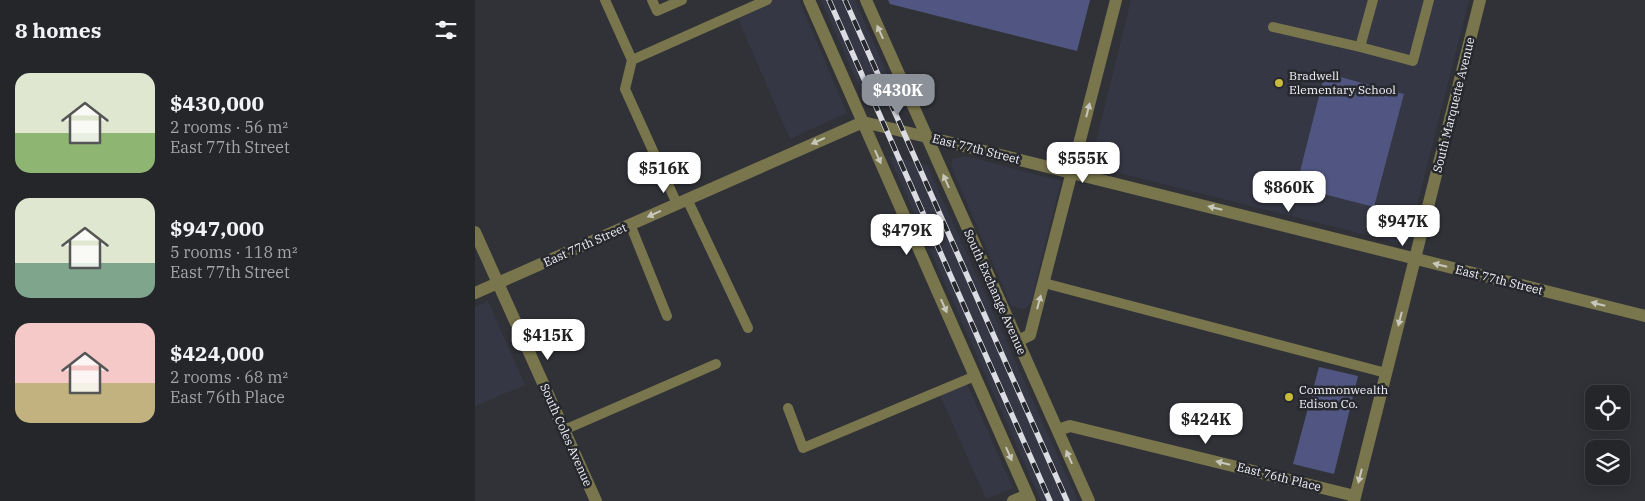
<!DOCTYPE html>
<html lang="en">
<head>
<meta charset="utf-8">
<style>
	body { margin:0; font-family:"IBM Plex Serif",serif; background:#303236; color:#f1f3f6; height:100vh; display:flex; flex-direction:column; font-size:19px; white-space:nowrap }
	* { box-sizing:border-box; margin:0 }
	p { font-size:16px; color:#a3a5a8 }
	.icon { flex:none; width:28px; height:28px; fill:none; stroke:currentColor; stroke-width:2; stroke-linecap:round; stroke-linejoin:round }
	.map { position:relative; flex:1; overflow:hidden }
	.side { display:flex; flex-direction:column; background:#24262a; width:475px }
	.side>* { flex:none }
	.tools { position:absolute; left:1110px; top:385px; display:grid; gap:10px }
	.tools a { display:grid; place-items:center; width:45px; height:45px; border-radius:10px; background:#24262a; box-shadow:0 2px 12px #0003,0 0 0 1px #414347; font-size:25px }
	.price { position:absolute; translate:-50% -42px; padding:0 11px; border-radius:10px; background:#fff; color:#222; font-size:16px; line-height:32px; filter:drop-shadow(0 1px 2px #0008) }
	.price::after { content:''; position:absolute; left:50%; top:30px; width:15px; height:11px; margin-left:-8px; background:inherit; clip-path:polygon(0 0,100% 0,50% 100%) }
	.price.current { background:#8c9099; color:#fff }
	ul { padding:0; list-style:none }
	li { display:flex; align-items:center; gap:15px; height:125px; padding:0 15px }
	li span { display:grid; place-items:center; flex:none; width:140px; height:100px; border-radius:15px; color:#555 }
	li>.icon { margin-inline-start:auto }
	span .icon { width:60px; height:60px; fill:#fffc; stroke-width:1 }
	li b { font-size:21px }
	h2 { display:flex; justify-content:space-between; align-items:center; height:60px; padding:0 15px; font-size:21px }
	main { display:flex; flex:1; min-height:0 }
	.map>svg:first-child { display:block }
	.built { fill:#353744 }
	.green { fill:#505681 }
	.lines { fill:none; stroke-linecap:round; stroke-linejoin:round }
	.service { stroke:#79754c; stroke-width:10 }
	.minor { stroke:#79754c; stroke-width:12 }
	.tertiary { stroke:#79754c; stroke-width:12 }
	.rail-casing { stroke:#dcdde3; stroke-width:5.5 }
	.rail { stroke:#26282e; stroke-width:4; stroke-dasharray:11; stroke-linecap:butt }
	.oneway { fill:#c8c7bc }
	.poi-dot { fill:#c8bb3b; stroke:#26282e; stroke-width:2 }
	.labels { text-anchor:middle; stroke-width:5; stroke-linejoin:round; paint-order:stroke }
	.poi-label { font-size:12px; fill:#f2f3f8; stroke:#26282e; text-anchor:start }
	.street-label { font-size:12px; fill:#f2f3f8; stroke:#26282e }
</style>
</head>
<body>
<main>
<section class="side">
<h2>8 homes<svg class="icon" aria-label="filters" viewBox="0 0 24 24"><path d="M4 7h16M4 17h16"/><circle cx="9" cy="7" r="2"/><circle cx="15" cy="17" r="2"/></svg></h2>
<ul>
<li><span style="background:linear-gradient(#dfe7d0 60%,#8fb573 0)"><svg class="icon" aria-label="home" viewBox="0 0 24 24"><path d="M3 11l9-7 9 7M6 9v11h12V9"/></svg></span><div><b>$430,000</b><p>2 rooms · 56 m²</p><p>East 77th Street</p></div></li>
<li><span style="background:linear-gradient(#dfe7d0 65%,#7fa58c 0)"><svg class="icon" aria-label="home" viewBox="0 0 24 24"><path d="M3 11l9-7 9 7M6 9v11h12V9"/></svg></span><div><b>$947,000</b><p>5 rooms · 118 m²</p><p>East 77th Street</p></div></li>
<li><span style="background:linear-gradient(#f6c9c9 60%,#c2b280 0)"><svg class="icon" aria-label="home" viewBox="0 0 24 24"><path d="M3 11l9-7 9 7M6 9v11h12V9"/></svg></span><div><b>$424,000</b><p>2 rooms · 68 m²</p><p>East 76th Place</p></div></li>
</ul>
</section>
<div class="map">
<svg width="1170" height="501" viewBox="0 0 1170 501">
	<rect width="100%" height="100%" fill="#303238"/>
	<path class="built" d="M292,0H324L372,113L315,139L261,14Z
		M346,0H380L418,87L387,93Z
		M656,0H994L932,245L615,166Z
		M414,156L452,165L603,501H566Z
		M490,156L586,181L556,302L552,307L548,310L536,305L476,166L478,159Z
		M13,301L50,385L0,406V307Z
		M490,380L538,488L511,499L463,391Z"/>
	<path class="green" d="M413,0H615L602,51L415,4Z
		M850,73L929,94L899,207L821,187Z
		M844,367L883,376L859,474L818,464Z"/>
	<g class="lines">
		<path class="service" d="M130,0L157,60L150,89L202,204
			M177,0L182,11L207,0
			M798,27L885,47L898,0
			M885,47L938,61L954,0
			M157,60L292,0
			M212,199L273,328
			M155,224L192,316
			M569,283L911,373
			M313,408L328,448L500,376
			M89,430L241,364"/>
		<path class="minor" d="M0,232L121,501
			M0,293L388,122L469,141L1170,316
			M543,341L555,335L641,0
			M583,430L595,426L880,496
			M538,501L552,495
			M879,501L1005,0"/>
		<path class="tertiary" d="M334,0L555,501
			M391,0L614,501"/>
		<defs>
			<path id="rail" d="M354,0L575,501
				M370,0L592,501"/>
		</defs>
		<use href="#rail" class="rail-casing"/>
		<use href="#rail" class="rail"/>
	</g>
	<defs><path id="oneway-solid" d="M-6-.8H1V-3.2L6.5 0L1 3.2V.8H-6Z" transform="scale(1.25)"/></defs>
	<g class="oneway">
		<use href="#oneway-solid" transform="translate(405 32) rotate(-114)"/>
		<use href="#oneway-solid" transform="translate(613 110) rotate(-76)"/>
		<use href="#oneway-solid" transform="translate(343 141) rotate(156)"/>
		<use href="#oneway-solid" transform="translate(403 157) rotate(66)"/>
		<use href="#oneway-solid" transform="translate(471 181) rotate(-114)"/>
		<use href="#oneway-solid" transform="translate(740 208) rotate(-166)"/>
		<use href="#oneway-solid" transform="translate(179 214) rotate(156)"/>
		<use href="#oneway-solid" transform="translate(965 265) rotate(-166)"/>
		<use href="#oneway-solid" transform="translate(564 302) rotate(-75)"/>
		<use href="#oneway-solid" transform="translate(1123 304) rotate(-166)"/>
		<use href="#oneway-solid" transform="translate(469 306) rotate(66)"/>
		<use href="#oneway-solid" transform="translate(925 319) rotate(104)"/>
		<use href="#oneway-solid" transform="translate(534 454) rotate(66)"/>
		<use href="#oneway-solid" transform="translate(594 457) rotate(-114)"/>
		<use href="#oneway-solid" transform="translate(748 463) rotate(-166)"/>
		<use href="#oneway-solid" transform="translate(885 476) rotate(104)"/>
	</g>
	<g class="poi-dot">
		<circle cx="804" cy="83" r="5"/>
		<circle cx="814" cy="397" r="5"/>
	</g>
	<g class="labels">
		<g class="poi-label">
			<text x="814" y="80">Bradwell<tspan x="814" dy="14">Elementary School</tspan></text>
			<text x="824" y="394">Commonwealth<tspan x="824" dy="14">Edison Co.</tspan></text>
		</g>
		<g class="street-label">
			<text transform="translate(979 105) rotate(-76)" y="4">South Marquette Avenue</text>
			<text transform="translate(501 149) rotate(14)" y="4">East 77th Street</text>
			<text transform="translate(110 245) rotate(-24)" y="4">East 77th Street</text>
			<text transform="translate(1024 280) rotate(14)" y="4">East 77th Street</text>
			<text transform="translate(520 292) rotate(66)" y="4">South Exchange Avenue</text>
			<text transform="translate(91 435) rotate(66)" y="4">South Coles Avenue</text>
			<text transform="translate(804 477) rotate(14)" y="4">East 76th Place</text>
		</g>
	</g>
</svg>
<div class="tools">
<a><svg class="icon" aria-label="locate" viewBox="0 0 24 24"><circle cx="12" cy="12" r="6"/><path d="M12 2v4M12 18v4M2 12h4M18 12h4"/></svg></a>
<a><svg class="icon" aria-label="layers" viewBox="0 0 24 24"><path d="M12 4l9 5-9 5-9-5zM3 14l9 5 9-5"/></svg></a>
</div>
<b class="price current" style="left:423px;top:116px">$430K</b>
<b class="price" style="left:608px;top:184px">$555K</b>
<b class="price" style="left:189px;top:194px">$516K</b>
<b class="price" style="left:814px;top:213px">$860K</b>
<b class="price" style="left:928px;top:247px">$947K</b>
<b class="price" style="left:432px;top:256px">$479K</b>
<b class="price" style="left:73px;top:361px">$415K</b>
<b class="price" style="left:731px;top:445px">$424K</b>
</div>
</main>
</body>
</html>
